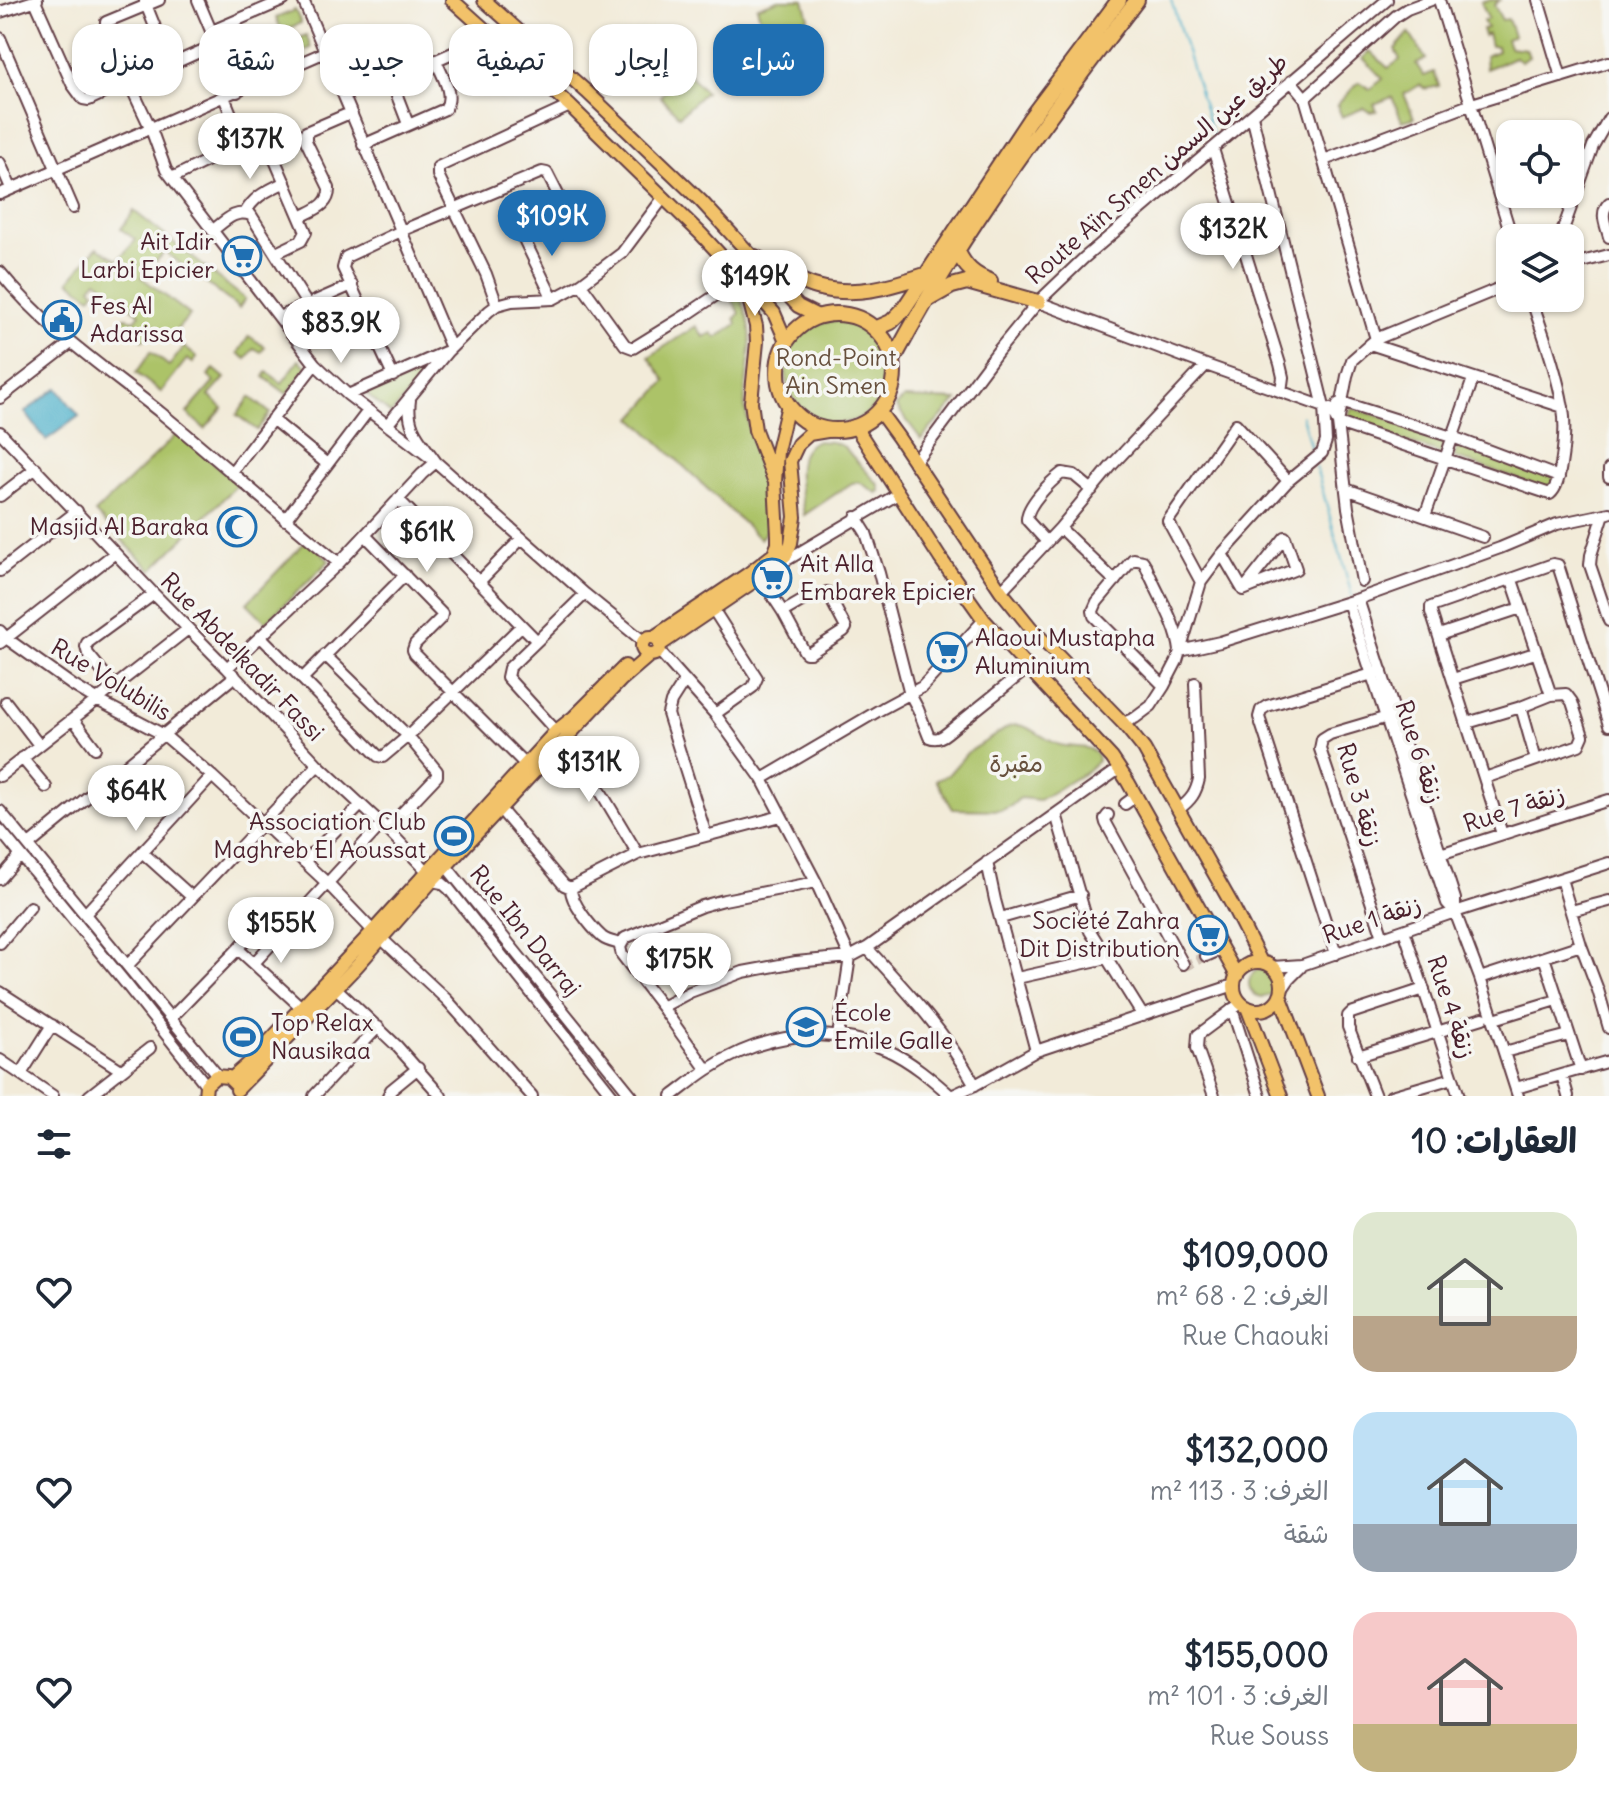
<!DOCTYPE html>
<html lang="ar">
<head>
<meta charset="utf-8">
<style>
	body { margin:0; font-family:Delius,"Playpen Sans Arabic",sans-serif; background:#f6f6f7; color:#1f2937; direction:rtl; height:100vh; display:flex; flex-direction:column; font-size:30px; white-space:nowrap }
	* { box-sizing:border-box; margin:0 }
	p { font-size:26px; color:#747a83 }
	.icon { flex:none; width:44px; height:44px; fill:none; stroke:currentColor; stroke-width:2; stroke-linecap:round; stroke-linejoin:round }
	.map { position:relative; height:1096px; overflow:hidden; direction:ltr }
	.drawer { display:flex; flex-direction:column; background:#fff; flex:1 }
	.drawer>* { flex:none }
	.guide { position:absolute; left:24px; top:24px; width:800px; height:72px; direction:rtl; display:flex; gap:16px }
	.tools { position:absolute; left:1496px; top:120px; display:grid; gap:16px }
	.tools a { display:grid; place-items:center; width:88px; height:88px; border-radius:16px; background:#fff; box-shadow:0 2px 6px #0004; font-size:40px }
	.price { position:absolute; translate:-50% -68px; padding:0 18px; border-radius:28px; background:#fff; color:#222; font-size:26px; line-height:52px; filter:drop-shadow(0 2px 4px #0008) }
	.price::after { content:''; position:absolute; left:50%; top:48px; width:24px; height:18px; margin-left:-12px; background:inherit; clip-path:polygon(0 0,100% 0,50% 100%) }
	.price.current { background:#1f6fb2; color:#fff }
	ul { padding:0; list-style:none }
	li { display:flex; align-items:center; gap:24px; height:200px; padding:0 32px }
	li span { display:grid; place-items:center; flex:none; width:224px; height:160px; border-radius:24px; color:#555 }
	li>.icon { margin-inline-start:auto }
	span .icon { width:96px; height:96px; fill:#fffc; stroke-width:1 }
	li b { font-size:34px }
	h2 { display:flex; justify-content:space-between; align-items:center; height:96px; padding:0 32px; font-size:34px }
	.tag { padding:0 28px; border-radius:24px; background:#fff; box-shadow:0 2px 6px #0004; font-size:28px; line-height:72px }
	.tag.current { background:#1f6fb2; color:#fff }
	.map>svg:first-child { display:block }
	.green { fill:#acc368; stroke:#7b714a; stroke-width:2 }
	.water { fill:#4bb0ca; stroke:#4a687a; stroke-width:2 }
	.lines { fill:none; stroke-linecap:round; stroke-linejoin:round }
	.stream { stroke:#4bb0ca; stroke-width:2 }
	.minor-tunnel { stroke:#d0c2b6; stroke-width:10; stroke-dasharray:10 5; stroke-linecap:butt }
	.minor-casing { stroke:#633e45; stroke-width:14 }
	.major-casing { stroke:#633e45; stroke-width:16 }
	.highway-casing { stroke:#633e45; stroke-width:18 }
	.minor { stroke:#fff; stroke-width:10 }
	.major { stroke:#f2c26a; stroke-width:12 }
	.highway { stroke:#f2c26a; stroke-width:14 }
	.labels { text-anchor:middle; stroke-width:7; stroke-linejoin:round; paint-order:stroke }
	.street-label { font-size:24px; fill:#4a1f2b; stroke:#f6f6f2 }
	.poi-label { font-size:24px; fill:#4a1f2b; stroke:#f6f6f2; text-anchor:start }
	.park-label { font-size:24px; fill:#67503d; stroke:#f6f6f2 }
</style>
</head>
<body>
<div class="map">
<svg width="1609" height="1096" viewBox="0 0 1609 1096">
	<rect width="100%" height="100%" fill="#f6f6f2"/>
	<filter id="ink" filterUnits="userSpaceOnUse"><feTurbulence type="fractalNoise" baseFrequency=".0125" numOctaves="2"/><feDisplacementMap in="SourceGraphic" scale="16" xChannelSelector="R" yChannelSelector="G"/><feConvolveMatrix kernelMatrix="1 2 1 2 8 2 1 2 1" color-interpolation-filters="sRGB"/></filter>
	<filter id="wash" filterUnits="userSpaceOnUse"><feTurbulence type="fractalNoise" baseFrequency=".006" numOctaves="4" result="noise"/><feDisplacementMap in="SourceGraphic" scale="32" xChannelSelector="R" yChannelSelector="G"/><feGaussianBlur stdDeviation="1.8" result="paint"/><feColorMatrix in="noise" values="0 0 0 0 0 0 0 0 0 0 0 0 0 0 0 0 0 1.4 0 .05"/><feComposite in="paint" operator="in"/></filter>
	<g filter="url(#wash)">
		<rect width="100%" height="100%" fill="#f2ebd9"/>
		<path class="green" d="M779,0H804L809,18L764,32L757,7Z
			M1491,0H1500L1494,5L1502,20L1508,19L1514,36L1506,39L1509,47L1526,49L1529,57L1521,61L1515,57L1486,69L1485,56L1498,51L1497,46H1491L1488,34L1484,36L1482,29L1487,28L1483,21L1488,19L1481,2Z
			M295,10L301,23L282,31L276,18Z
			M810,22L818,45L773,59L766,36Z
			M253,28L259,41L241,49L235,36Z
			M1409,33L1426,59L1416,64L1424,76L1434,72L1439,86L1425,89L1420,85L1404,94L1414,118L1402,121L1392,97L1374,104L1377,111L1370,112L1364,108L1342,117L1337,105L1359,82L1370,89L1383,79L1363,58L1370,51L1388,68L1400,60L1395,49Z
			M306,35L311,48L292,56L287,43Z
			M264,53L270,66L251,74L245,61Z
			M687,71L705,92L679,116L660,96Z
			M134,211L245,299L239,308L165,252L141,277L190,315L171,336L155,325L143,340L121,322L125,317L134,321L140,314L97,280L91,287L95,292L91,297L69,281L97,247L118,260L136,240L121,229Z
			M739,292C743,304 748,316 750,329C753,356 743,382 745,408L767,511L769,528L760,539L633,418L666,381L649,357L696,326L704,337L712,333L716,338L737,324L735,318L740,313L731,298Z
			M786 372a51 51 0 1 1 102 0a51 51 0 1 1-102 0Z
			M249,336L265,347L261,352L254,348L246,359L238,353Z
			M184,347L197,357L193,363L187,359L161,392L136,373L151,352L169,366Z
			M299,360L307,367L287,394L264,377L267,372L282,383Z
			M431,368L391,414L366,394Z
			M214,369L225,378L209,396L223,408L205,429L187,413L214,382L208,376Z
			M250,397L270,413L257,430L237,415Z
			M904,398L957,400L921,439L896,406Z
			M1351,408L1448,436L1442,454L1347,422Z
			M178,433L238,484L152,570L95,513Z
			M1460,440L1556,478L1552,491L1454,457Z
			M815,441L832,442L843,446L879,485L880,491L877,493L859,482L852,483L804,515C801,490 789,456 815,441Z
			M309,538L329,561L266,622L247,603Z
			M1018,725C1034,727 1044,740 1060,745C1070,748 1083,745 1092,750C1098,754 1097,755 1098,761L1086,772L1039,800L1020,798L1011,806L1002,810L953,809L936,780L948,775L967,753L1010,726Z
			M1249 983a14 14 0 1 1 28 0a14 14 0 1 1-28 0Z"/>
		<path class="water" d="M57,388L79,416L46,440L25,412Z"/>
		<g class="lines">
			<path class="stream" d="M1171,0L1213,135
				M1302,416L1311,449
				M1316,467L1352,596"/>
		</g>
	</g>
	<g filter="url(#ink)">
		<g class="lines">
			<path class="minor-tunnel" d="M1183,964L1187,965L1206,956"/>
			<defs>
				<path id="minor" d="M159,0L106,22L105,32L151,129L166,170L315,364L348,395L436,462L585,594L643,641
					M198,0L237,92
					M303,0L451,348
					M1439,0L1512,238
					M1538,0L1561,77
					M35,1L72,84L83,99L89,100L129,81
					M145,2L167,57L179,61L217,44
					M0,12L37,0
					M212,31L284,0
					M0,38L73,208
					M391,80L491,36
					M1291,81L1305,98L1376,339
					M224,97L243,143
					M1305,98L1396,16L1407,9L1431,0
					M363,145L445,109C455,95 442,75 436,61
					M1213,149L1280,364L1283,377L1281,392
					M1324,160L1472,104L1609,62
					M0,163L11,188
					M172,178L243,143C253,140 259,138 268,144L306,232L301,241L276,253
					M0,194L362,36L371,38L374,42L391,80L408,124
					M1609,203C1599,213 1606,225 1609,237
					M245,213C255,195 268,191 285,182
					M300,217C313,210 330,206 329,188L306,141V132L350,113
					M213,230C225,221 235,209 251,215L307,304
					M521,233L553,299
					M1560,238L1593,146L1609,118
					M1570,265L1609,255
					M0,272C45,328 105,368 161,413C221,462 278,514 339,563
					M581,284L625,345L633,348L688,314L743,277
					M1038,302L1206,365L1330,409L1338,423L1550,494C1558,487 1559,475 1561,465C1564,446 1566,427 1563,408C1557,371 1543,334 1531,298
					M497,305L486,274L438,175V167L570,106
					M279,317L352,285
					M1370,344L1563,407
					M393,376L343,268L346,257L401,231L542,172L547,173L576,230
					M348,395L445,352
					M0,398L71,343
					M1338,404L1341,402L1458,439L1559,477
					M272,419L327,464
					M387,425L447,352L489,311L497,305L512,301L553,299L581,284L622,253L664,197
					M0,432L154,594L227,668L318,765L387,829L427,871
					M914,463L998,351L1038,302L1084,258L1387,0
					M1609,469V477
					M231,473L315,364
					M1346,489L1483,537
					M0,496L36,468
					M398,499L537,641L585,594
					M1604,514L1591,555L1590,565L1609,621
					M1425,516L1473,379
					M856,517L866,533L879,573L910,694L918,709L929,737C936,740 941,738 947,733L1028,668
					M285,520L368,411
					M1060,528L1115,581
					M365,535L442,614L441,618L415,644L413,650L415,654L525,764
					M1047,542L1027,520C1026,506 1050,482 1062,473L1074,475L1092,490
					M1222,554L1243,590L1296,569L1285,537L1243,590
					M780,564L898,494
					M0,571L77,511
					M760,577L783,612L814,594
					M1512,580L1551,695
					M1362,581L1348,508L1338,423L1347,376L1352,360L1376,339L1510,284
					M479,582L522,538
					M1201,582L1168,521L1236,424L1288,481
					M1001,591L1060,528L1112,465L1206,365
					M1358,599L1455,899V912
					M1348,602L1447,903L1455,912L1480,978L1518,1096
					M713,609L757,678L753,687L715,714
					M783,612L804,651L806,653H810L844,631L846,628L827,592
					M0,631L6,638L72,685L97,700L164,735L212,776L327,883L373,931
					M1439,635L1521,608
					M261,637L378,756L383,757L408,736L521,626
					M537,641L509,668L507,677L556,731
					M0,643L115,553
					M659,651L715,714L762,779L816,882L850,957L838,1036
					M325,655L408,736L437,771V776L387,829
					M227,668L339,563L422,474L436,462C421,440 406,429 410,400
					M302,679L405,575
					M1453,679L1535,653
					M685,680L671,702L668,714L706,835
					M1164,686L1094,616L1093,611L1097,602L1133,559L1143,561L1146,566C1156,592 1177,623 1180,651L1220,642L1358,599L1500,548L1557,524L1609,513
					M115,687L88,654L86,647L87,643L154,594
					M6,702L39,745
					M1521,707L1536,760
					M73,719L95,748
					M1123,723L1135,718L1151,706L1164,686L1177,661L1201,582L1222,554L1288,481L1322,453L1326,441L1324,407L1252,116
					M1467,723L1521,707L1551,695L1566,694L1572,702L1583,736L1579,745L1485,778
					M568,737L638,854
					M22,758L46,787
					M0,776L188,629
					M762,779L883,708L922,687L984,620
					M1125,804L1136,796
					M500,809L564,885L571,888L638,854L781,816
					M1179,809C1191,800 1196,793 1199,779L1195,683
					M0,811L218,1076
					M1056,814L1090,931L1143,1016
					M1108,815L1105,819L1106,823L1183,964
					M0,830L127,985L206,1085
					M1502,834L1431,612V607L1553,564L1558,565L1609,725
					M29,845L235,676
					M142,852L192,897
					M1434,856L1609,800
					M304,862L361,805
					M987,862L995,900L1036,1051
					M446,866L632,1096
					M0,879L20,856
					M1561,879L1581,945L1598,990L1609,1028
					M432,881L442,883L449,889L613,1096
					M571,888C570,902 592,928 602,937C608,942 615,942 621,944
					M1571,911L1609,901
					M85,914L212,776
					M1001,918L1081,895
					M1404,930L1459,1096
					M1383,937L1320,749L1322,739L1330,734L1391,716
					M382,939L447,1000L532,1096
					M0,943L30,907
					M867,948C907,991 947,1034 975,1085
					M238,949L300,1006
					M1336,954L1259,717L1261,710L1267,706L1382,671
					M1206,956L1222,949
					M1544,957L1581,1070
					M254,963L381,825
					M128,965L318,765
					M1272,967L1302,965L1455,912L1609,863
					M1017,978L1107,958
					M1480,978L1581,945
					M336,988L396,1045L441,1096
					M1281,991L1290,978L1301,967
					M0,992L121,1070
					M662,1007L690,992L743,972L796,962L850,957L867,948L1119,769
					M1232,1009L1260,1096
					M171,1018L238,949L273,909L280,907L294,919
					M1494,1019L1557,1000
					M1504,1052L1569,1035
					M1358,1056L1483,1018
					M0,1060L53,1096
					M707,1070L662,1007L622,955L620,947L625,938L702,906L724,900L816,882
					M21,1074L52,1025
					M1562,1075L1568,1096
					M1516,1088L1609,1061
					M89,1096L150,1048
					M314,1096L378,1027
					M388,1096L391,1090L418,1068
					M672,1096C684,1087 695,1078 707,1070C760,1035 827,1023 887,1050C911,1061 932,1079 951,1096L975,1085L1036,1051L1234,985
					M1214,1096L1197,1048L1198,1035L1241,1003
					M1375,1096L1348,1027V1016L1351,1013L1424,989
					M1391,1096L1453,1078"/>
				<path id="major" d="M452,0L570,106L701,234L774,313L786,341
					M484,0L587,92L701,201L798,306L818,316
					M745,284L756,326L757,342L751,402L755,430L774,480
					M879,411L898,437L1001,591L1031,628L1123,723L1144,749L1231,903L1261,962
					M855,426L940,558L984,620L1112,758L1128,782L1237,976
					M642 646a9 9 0 1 1 18 0a9 9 0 1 1-18 0Z
					M654,637L748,574L774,554L778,544V536L775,482L777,451L788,405
					M660,645L753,582L786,555L791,543L795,517L790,461L798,444L809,434L833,430
					M1234 986a24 24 0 1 1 48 0a24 24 0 1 1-48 0Z
					M1280,995L1318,1096
					M1247,1007L1281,1096
					M231,1079L247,1065L373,931L556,731L574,717L625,666
					M237,1090L357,966L432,881L535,771L621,680L650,655
					M205,1096L206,1085L216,1076L228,1077L236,1085"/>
				<path id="highway" d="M958,252C965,267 974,275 990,281
					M755,257C775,267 796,281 817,287C856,298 891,286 928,274
					M929,299L952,286L967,282L1038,302
					M778 372a58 58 0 1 1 116 0a58 58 0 1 1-116 0Z
					M875,329L891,322L903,310L1029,120L1119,0
					M893,360C961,232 1049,115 1137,0"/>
			</defs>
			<use href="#minor" class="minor-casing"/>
			<use href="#major" class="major-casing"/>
			<use href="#highway" class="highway-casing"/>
			<use href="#minor" class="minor"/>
			<use href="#major" class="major"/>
			<use href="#highway" class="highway"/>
		</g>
	</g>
	<defs>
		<symbol id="supermarket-ring" viewBox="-11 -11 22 22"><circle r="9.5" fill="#f6f6f2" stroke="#1f6fb2" stroke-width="1.5"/><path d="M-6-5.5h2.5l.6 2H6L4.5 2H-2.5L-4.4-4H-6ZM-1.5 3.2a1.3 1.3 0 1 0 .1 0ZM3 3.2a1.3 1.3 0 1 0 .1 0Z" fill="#1f6fb2"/></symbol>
		<symbol id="civic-ring" viewBox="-11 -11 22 22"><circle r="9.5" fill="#f6f6f2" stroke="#1f6fb2" stroke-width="1.5"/><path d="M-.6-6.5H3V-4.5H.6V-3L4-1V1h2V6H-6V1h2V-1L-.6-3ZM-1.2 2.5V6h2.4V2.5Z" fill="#1f6fb2"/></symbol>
		<symbol id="mosque-ring" viewBox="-11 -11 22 22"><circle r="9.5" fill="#f6f6f2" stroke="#1f6fb2" stroke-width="1.5"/><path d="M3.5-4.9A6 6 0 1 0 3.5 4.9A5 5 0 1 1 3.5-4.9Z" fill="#1f6fb2"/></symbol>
		<symbol id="stadium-ring" viewBox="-11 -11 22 22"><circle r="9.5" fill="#f6f6f2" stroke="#1f6fb2" stroke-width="1.5"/><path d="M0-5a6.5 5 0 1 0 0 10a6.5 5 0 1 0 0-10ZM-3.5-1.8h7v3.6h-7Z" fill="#1f6fb2"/></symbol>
		<symbol id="school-ring" viewBox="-11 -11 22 22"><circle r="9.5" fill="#f6f6f2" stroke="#1f6fb2" stroke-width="1.5"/><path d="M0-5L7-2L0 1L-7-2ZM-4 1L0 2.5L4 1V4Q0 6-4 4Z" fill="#1f6fb2"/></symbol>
	</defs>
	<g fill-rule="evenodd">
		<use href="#supermarket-ring" x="220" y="234" width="44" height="44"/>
		<use href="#civic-ring" x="40" y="298" width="44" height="44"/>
		<use href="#mosque-ring" x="215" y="505" width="44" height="44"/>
		<use href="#supermarket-ring" x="750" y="556" width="44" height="44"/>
		<use href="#supermarket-ring" x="925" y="630" width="44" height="44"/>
		<use href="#stadium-ring" x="432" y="814" width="44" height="44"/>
		<use href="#supermarket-ring" x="1186" y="913" width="44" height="44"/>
		<use href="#school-ring" x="784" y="1005" width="44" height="44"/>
		<use href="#stadium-ring" x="221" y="1015" width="44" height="44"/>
	</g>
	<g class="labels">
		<g class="street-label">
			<text transform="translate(1157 169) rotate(-41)" y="8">Route Aïn Smen طريق عين السمن</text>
			<text transform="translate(242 657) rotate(46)" y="8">Rue Abdelkadir Fassi</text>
			<text transform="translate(111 680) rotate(31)" y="8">Rue Volubilis</text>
			<text transform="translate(1419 752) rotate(72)" y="8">Rue 6 زنقة</text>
			<text transform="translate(1359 795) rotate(74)" y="8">Rue 3 زنقة</text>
			<text transform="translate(1514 809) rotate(-18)" y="8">Rue 7 زنقة</text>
			<text transform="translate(1372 920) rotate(-19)" y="8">Rue 1 زنقة</text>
			<text transform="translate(525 931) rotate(51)" y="8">Rue Ibn Darraj</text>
			<text transform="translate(1451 1007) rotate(72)" y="8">Rue 4 زنقة</text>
		</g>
		<g class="poi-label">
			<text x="214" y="250" text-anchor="end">Ait Idir<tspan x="214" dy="28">Larbi Epicier</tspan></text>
			<text x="90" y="314">Fes Al<tspan x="90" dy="28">Adarissa</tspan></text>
			<text x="209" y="535" text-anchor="end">Masjid Al Baraka</text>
			<text x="800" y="572">Ait Alla<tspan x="800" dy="28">Embarek Epicier</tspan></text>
			<text x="975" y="646">Alaoui Mustapha<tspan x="975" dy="28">Aluminium</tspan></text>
			<text x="426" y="830" text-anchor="end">Association Club<tspan x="426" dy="28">Maghreb El Aoussat</tspan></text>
			<text x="1180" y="929" text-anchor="end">Société Zahra<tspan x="1180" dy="28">Dit Distribution</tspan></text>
			<text x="834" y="1021">École<tspan x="834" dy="28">Emile Galle</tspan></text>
			<text x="271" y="1031">Top Relax<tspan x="271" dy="28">Nausikaa</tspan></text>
		</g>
		<g class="park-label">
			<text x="836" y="366">Rond-Point<tspan x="836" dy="28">Ain Smen</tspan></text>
			<text x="1016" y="772">مقبرة</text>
		</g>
	</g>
</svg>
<div class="tools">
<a><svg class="icon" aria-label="locate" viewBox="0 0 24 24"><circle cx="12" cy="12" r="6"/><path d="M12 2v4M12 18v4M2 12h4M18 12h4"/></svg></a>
<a><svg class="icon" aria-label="layers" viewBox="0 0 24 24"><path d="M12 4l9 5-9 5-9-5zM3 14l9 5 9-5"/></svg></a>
</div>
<b class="price" style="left:250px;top:181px">$137K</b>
<b class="price current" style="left:552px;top:258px">$109K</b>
<b class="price" style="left:1233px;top:271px">$132K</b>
<b class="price" style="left:755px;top:318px">$149K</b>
<b class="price" style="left:341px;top:365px">$83.9K</b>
<b class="price" style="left:427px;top:574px">$61K</b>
<b class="price" style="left:589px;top:804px">$131K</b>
<b class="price" style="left:136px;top:833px">$64K</b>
<b class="price" style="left:281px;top:965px">$155K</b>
<b class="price" style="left:679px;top:1001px">$175K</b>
<div class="guide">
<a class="tag current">شراء</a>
<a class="tag">إيجار</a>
<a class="tag">تصفية</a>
<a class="tag">جديد</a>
<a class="tag">شقة</a>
<a class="tag">منزل</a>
</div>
</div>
<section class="drawer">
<h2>العقارات: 10<svg class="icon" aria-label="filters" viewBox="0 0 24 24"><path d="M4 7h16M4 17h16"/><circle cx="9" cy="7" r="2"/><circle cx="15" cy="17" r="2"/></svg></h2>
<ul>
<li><span style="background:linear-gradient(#dfe7d0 65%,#b9a48a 0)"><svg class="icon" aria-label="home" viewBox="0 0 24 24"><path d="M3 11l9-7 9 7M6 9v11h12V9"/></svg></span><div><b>$109,000</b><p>الغرف: 2 · 68 m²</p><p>Rue Chaouki</p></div><svg class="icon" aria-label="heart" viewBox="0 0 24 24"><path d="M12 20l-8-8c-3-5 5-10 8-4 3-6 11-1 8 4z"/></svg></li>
<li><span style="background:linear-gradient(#bfe0f5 70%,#9aa5b1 0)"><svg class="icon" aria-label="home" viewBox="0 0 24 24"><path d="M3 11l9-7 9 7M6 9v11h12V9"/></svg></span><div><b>$132,000</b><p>الغرف: 3 · 113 m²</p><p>شقة</p></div><svg class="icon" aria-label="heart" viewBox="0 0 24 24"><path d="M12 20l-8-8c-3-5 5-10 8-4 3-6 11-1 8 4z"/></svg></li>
<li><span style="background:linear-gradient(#f6c9c9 70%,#c2b280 0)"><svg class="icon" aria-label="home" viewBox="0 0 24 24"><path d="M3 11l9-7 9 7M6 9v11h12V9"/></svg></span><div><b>$155,000</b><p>الغرف: 3 · 101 m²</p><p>Rue Souss</p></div><svg class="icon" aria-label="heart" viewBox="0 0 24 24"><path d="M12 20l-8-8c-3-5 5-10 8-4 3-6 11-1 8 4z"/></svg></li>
</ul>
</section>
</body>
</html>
